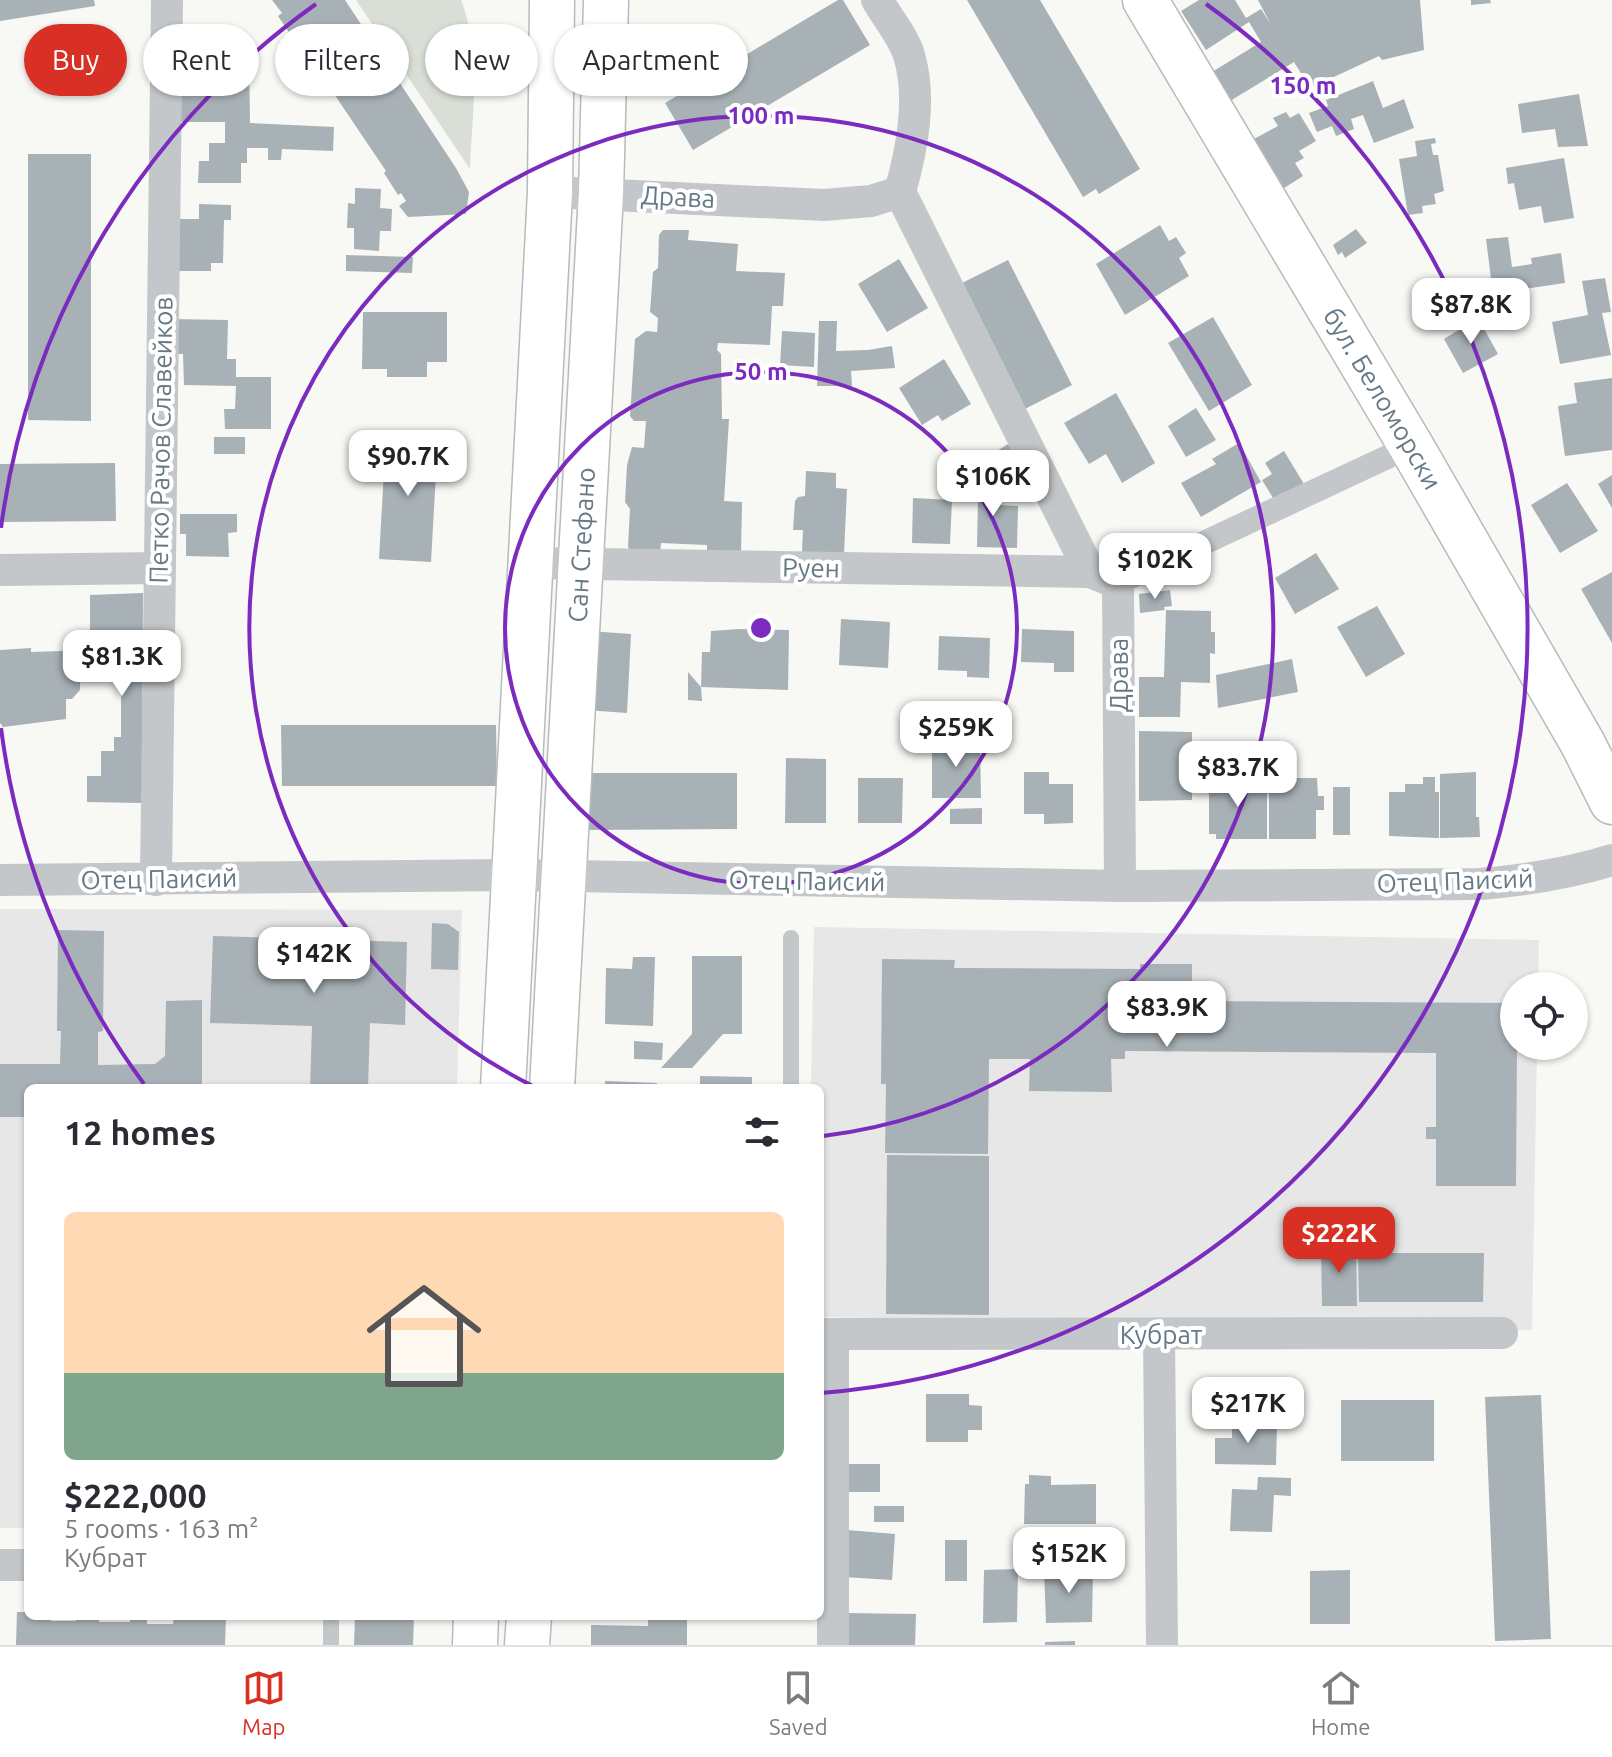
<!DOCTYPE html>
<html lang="en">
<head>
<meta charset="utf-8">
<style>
	body { margin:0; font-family:Ubuntu,sans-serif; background:#f2f2f3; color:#2b2b33; height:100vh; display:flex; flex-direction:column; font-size:30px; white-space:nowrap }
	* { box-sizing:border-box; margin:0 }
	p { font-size:26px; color:#7c7c81 }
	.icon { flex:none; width:44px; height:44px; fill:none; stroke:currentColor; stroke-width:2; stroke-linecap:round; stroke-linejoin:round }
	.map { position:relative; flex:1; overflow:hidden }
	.panel { position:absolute; left:24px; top:1084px; width:800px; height:536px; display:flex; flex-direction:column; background:#fff; border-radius:12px; box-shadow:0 2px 6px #0004 }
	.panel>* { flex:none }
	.hud { position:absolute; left:24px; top:24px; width:800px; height:72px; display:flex; gap:16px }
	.tools { position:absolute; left:1500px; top:972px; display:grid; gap:16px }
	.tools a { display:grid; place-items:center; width:88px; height:88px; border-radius:50%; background:#fff; box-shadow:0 2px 6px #0004; font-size:40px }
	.price { position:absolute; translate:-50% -68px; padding:0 18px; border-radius:16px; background:#fff; color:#222; font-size:26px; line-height:52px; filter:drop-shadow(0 2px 4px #0008) }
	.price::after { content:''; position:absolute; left:50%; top:48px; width:24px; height:18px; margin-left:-12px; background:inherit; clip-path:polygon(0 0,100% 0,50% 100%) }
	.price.current { background:#d93025; color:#fff }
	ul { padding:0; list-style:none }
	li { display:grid; align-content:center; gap:16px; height:424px; padding:0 40px }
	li+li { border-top:2px solid #e1e1e2 }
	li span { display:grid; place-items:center; height:248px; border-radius:12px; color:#555 }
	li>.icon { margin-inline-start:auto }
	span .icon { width:144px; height:144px; fill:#fffc; stroke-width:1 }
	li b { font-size:34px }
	h2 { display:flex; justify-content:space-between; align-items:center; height:96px; padding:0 40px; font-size:34px }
	.chip { padding:0 28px; border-radius:36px; background:#fff; box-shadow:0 2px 6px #0004; font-size:28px; line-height:72px }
	.chip.current { background:#d93025; color:#fff }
	.tab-bar { display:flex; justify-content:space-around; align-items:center; height:112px; border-top:2px solid #e1e1e2; background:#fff; font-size:22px; color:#7c7c81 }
	.tab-bar a { display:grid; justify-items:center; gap:4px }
	.tab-bar .current { color:#d93025 }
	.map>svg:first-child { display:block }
	.built { fill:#e6e7e6 }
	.green { fill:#d9dfd6 }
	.building { fill:#a8b1b6 }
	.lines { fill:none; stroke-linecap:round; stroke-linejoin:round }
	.secondary-casing { stroke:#b5bbbf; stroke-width:47 }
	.primary-casing { stroke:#b6bbbe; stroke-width:47 }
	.service { stroke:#c3c7ca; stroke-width:16 }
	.pedestrian { stroke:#c3c7ca; stroke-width:24 }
	.minor { stroke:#c3c7ca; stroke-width:32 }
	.secondary { stroke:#fff; stroke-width:44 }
	.primary { stroke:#fff; stroke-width:44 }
	.ring { fill:none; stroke:#7b2cbf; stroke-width:4 }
	.labels { text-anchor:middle; stroke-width:8; stroke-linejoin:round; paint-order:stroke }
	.street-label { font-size:26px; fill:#667986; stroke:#fff }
	.centre { fill:#7b2cbf; stroke:#fff; stroke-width:4 }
	.ring-label { font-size:24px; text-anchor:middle; font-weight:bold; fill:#7b2cbf; stroke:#fff; stroke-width:8; stroke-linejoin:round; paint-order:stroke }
</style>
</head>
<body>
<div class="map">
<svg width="1612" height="1645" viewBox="0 0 1612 1645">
	<rect width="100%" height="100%" fill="#f8f8f5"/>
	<path class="built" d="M0,909L462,910L457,1088H28V1528H0Z
		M814,927L1539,940L1538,986H1514V1046H1537L1532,1330L820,1317V1088H811Z"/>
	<path class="green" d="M356,0H461C482,53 472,113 470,169Z"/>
	<path class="building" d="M0,0H94L95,6L0,21Z
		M272,0H345L456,168L469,192L466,214L408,217L399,206L406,201L401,193L398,195L384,173L386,171L295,36L293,38L278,16L282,13Z
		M838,0H843L870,45L693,150L665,103Z
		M967,0H1040L1140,169L1099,194L1096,189L1083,197Z
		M1199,0H1235L1246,18L1261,9L1270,23L1258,0H1420L1424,50L1382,60L1379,56L1310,88L1294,62L1230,101L1212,72L1261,42L1249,22L1206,50L1181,11Z
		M1471,0H1490L1491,3L1471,5Z
		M249,54L250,123L334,127L333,151L282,149L281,160H268V148H247V163H241V183H198L199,161H209V143H225V122H173L172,60Z
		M1373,81L1383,108L1404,99L1414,128L1374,143L1363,115L1351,119L1354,129L1336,136L1332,126L1317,132L1309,113L1328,106L1326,100Z
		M1579,94L1588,146L1558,147L1555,129L1522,133L1518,104Z
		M1286,112L1290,118L1299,113L1316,141L1299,151L1304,158L1295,163L1303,176L1281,190L1252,140L1278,126L1273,118Z
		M1435,138L1436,143L1431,144L1433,155H1438L1444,191L1434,194L1436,204L1422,206L1423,213L1408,215L1399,159L1417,156L1415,141Z
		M28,154H91V421L28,420Z
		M1564,158L1574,218L1544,223L1541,206L1519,210L1514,183L1508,184L1506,168Z
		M355,188L381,189L380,208L392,209L391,231H380L379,251L354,249V228H347L348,203L355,204Z
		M199,204L231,205V220H224L223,263H211V271H177V219H199Z
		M1160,225L1169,241L1176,237L1186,253L1179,258L1189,276L1125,315L1096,264Z
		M1356,229L1367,243L1345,258L1342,252L1338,255L1333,245Z
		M663,230H689L688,240L738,244L736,271L785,273L783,306H772L770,345L718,343L717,350L721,354L722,419H729L724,501L742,502L741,554H707V545L661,543L660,554H634L628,547L630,509L625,502L627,465L632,447L644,448L646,421H634L630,416L635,339L646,331L657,332L658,318L650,312L653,272L658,268L659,235Z
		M1508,237L1512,267L1532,264L1531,258L1561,253L1565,283L1524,289L1526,298L1507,301L1506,293L1493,294L1486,239Z
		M346,255L413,257L412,273L346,271Z
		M899,259L928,308L887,332L858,284Z
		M1008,260L1072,385L1017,413L954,287Z
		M1605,278L1611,312L1602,313L1611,355L1560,364L1552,322L1588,315L1582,281Z
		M363,312H447V362H427V377H387V369H362Z
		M1213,317L1252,385L1209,411L1168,343Z
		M1478,318L1498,354L1463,373L1444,339Z
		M171,319L228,320L227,359H236V377H271V429H225L224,409H235L236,386L184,385L183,354H171Z
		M819,321H837L836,351L868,350L892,346L895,368L851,371L852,386H817Z
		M782,331L815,333L814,367L780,365Z
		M944,359L971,404L942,421L938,415L922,425L899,388Z
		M1612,378V450L1565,456L1558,406L1577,403L1574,383Z
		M1116,393L1155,463L1122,483L1106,454L1089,464L1064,423Z
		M1196,408L1216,440L1186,457L1168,426Z
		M386,435L438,438L431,562L379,559Z
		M214,437H245V454H214Z
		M1239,443L1261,482L1201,517L1181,483L1216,464L1212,459Z
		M1008,444L1017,459L989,478L980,462Z
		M1284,451L1304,484L1275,501L1262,480L1272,474L1265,463Z
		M115,463L116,521L0,522V464Z
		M806,471L836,473V488L847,489L844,554L802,552L803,530H793L795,501L798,497L805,496Z
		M1612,475V508L1598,484Z
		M961,480H986L985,496H998V505L1018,506L1017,548L977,547L978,496L961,495Z
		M1567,483L1598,531L1560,553L1531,505Z
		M913,498L952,500L950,544L912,543Z
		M180,514H237V532L228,533L229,557L186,556V534H180Z
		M1316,553L1339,589L1295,614L1275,578Z
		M1612,572V643L1581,589Z
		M1170,590L1172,606L1164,607L1165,610L1140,613L1139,594Z
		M143,593L142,803L87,802V776H101V751H114V737H121V640H90V595Z
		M1377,606L1405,654L1366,677L1337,627Z
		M1166,610L1211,611V632H1215V654L1210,653V683L1181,682L1180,717H1139V677H1164Z
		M841,619L890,622L888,668L839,665Z
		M739,629L789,630L788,690L701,687L702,652H710L711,631Z
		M1022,629L1074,631V672H1054V663L1021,662Z
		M589,631L631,634L627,713L585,710Z
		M939,636L990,638L989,678L967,677V671L938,670Z
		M31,648V652L63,651L64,671H72L80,678V690L72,699H66V719L3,727L0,723V650Z
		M1292,659L1298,692L1218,708L1216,675Z
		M688,672L701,687L702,701L688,700Z
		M281,725H496L497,786H282Z
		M1139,731L1192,732V760H1196V780H1192V800L1139,801Z
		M932,739L980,741L981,798H932Z
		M786,758L826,759V823H785Z
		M1024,772H1049V784H1073V823L1044,824V814H1024Z
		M1476,772V817H1479L1480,837L1440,838V774Z
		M585,773H737V829L585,830Z
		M1423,777H1435V792H1439V838L1389,836V792H1405V784H1423Z
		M858,778H903L902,823H858Z
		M1209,778H1246V781H1267V839H1216V834H1209Z
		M1296,778H1317L1318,796H1324V810H1316V839H1269V781L1297,782Z
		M1333,787H1350V835H1333Z
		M982,808V824H950V809Z
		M432,923L448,924L459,932L458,970L431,969Z
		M58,930L104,931L103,1031L98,1032V1065L155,1064L165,1056L166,1001L202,1000V1088H28V1117H0V1064H60L61,1031H57Z
		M213,936L407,942L405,1025L370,1023L368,1088H310L312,1026L210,1023Z
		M692,956H742V1034H723L692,1068H661L692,1034Z
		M633,957H655L653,1026L605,1024L606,968L632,969Z
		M882,959L955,960L954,968L1140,969V964H1192V1001L1514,1003V1046H1517L1516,1186H1436V1139H1426V1127H1436V1053L1125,1051V1059H1111L1112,1092L1029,1091L1030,1059H989L988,1154L885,1153L886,1084H881Z
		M634,1041L663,1043L662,1060L634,1059Z
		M700,1076L752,1077V1088H700Z
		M605,1081L657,1083V1088H605Z
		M887,1155L989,1156V1315L886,1314Z
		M1356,1244L1357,1306H1322L1321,1245Z
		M1358,1253H1484L1483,1302H1359Z
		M926,1394H969V1405L982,1406V1430H968V1442H926Z
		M1541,1395L1551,1639L1495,1641L1485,1397Z
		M1341,1400H1434V1461H1341Z
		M1232,1423L1277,1424L1276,1465L1215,1464V1438H1232Z
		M846,1464H880V1492H847Z
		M1029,1475L1051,1476V1485L1096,1484V1524H1024L1025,1484H1029Z
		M1258,1477L1291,1478V1496L1274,1495L1272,1532L1230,1531L1232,1489L1257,1490Z
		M874,1506H904V1522H874Z
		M847,1530L895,1534L892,1580L844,1577Z
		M945,1540H967V1581H945Z
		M1044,1568L1093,1569L1092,1622L1046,1623Z
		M1018,1569L1017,1622L983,1623L984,1570Z
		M1350,1570V1624H1310V1571Z
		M17,1612H28V1616H51V1621H76V1616H99V1622H130V1616H147V1624H173L174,1616L226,1618L225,1645H16Z
		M844,1613L916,1614L915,1645H843Z
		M355,1616H414L413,1645H354Z
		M648,1616H687V1645H591V1625L648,1626Z
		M1075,1641V1645H1045V1642Z"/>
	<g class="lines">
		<defs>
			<g id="secondary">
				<path d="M503,1088L550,192L552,0"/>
				<path id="s1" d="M552,1088L601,193L606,0"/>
				<path d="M475,1645L476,1616"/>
				<path d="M527,1645L529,1616"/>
			</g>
			<g id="primary">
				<path id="s2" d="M1145,0L1411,446L1583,744L1612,802"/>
			</g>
		</defs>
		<use href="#secondary" class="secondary-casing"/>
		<use href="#primary" class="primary-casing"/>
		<path class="service" d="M791,938V1088
			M331,1645V1616"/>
		<path class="pedestrian" d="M1118,583L1411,446"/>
		<path class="minor" d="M877,0C887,17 903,36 909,55C922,99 912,149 900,192
			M550,192L824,205L871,201L900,192L1090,572L1118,583L1120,886
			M532,563L1090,572
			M0,570L160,568
			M0,880L514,875L1120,886L1480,884C1526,880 1568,874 1612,860
			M156,880L167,0
			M820,1334L1502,1333
			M833,1334V1645
			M1159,1335L1162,1645
			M0,1565H28"/>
		<use href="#secondary" class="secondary"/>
		<use href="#primary" class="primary"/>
	</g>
	<g class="ring">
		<circle cx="761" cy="628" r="256"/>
		<path d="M533 1086A512 512 0 1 1 823 1136"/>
		<path d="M144 1084A767 767 0 0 1 1 728M1 528A767 767 0 0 1 316 4M1206 4A767 767 0 0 1 821 1393"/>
	</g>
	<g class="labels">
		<g class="street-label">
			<text transform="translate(678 197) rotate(3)" y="9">Драва</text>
			<text dy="9" stroke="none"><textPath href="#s2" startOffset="464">бул. Беломорски</textPath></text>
			<text transform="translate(161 440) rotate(-89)" y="9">Петко Рачов Славейков</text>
			<text dy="9" stroke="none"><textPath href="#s1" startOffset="544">Сан Стефано</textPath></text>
			<text transform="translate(811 568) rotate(1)" y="9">Руен</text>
			<text transform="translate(1119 675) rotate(-90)" y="9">Драва</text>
			<text transform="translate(159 879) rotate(-1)" y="9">Отец Паисий</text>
			<text transform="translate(807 881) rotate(1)" y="9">Отец Паисий</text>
			<text transform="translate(1455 881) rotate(-2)" y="9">Отец Паисий</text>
			<text x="1161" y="1344">Кубрат</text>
		</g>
	</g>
	<circle cx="761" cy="628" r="12" class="centre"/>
	<g class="ring-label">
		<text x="1303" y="94">150 m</text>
		<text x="761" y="124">100 m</text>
		<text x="761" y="380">50 m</text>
	</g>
</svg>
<div class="tools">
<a><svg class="icon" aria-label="locate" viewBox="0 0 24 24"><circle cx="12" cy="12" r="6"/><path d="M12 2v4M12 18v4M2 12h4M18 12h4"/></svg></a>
</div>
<b class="price" style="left:1471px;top:346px">$87.8K</b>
<b class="price" style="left:408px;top:498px">$90.7K</b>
<b class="price" style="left:993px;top:518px">$106K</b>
<b class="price" style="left:1155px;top:601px">$102K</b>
<b class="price" style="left:122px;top:698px">$81.3K</b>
<b class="price" style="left:956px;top:769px">$259K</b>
<b class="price" style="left:1238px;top:809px">$83.7K</b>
<b class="price" style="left:314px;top:995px">$142K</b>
<b class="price" style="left:1167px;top:1049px">$83.9K</b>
<b class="price current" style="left:1339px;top:1275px">$222K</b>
<b class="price" style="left:1248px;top:1445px">$217K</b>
<b class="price" style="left:1069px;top:1595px">$152K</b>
<div class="hud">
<a class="chip current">Buy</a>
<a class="chip">Rent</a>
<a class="chip">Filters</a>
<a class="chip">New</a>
<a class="chip">Apartment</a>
</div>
<section class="panel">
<h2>12 homes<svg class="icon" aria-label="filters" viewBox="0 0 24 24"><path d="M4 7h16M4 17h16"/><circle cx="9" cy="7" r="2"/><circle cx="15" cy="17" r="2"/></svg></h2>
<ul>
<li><span style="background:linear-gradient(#ffd9b3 65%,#7fa58c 0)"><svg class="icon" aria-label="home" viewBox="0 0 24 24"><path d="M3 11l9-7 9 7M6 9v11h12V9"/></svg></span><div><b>$222,000</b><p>5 rooms · 163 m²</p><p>Кубрат</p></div></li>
</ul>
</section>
</div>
<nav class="tab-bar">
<a class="current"><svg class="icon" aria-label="map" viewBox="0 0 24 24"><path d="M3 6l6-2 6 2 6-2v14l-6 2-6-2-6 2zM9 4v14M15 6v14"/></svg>Map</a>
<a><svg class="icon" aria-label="saved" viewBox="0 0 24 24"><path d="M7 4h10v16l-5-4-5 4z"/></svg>Saved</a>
<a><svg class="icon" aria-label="home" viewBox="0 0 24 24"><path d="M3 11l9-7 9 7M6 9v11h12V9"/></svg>Home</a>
</nav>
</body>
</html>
